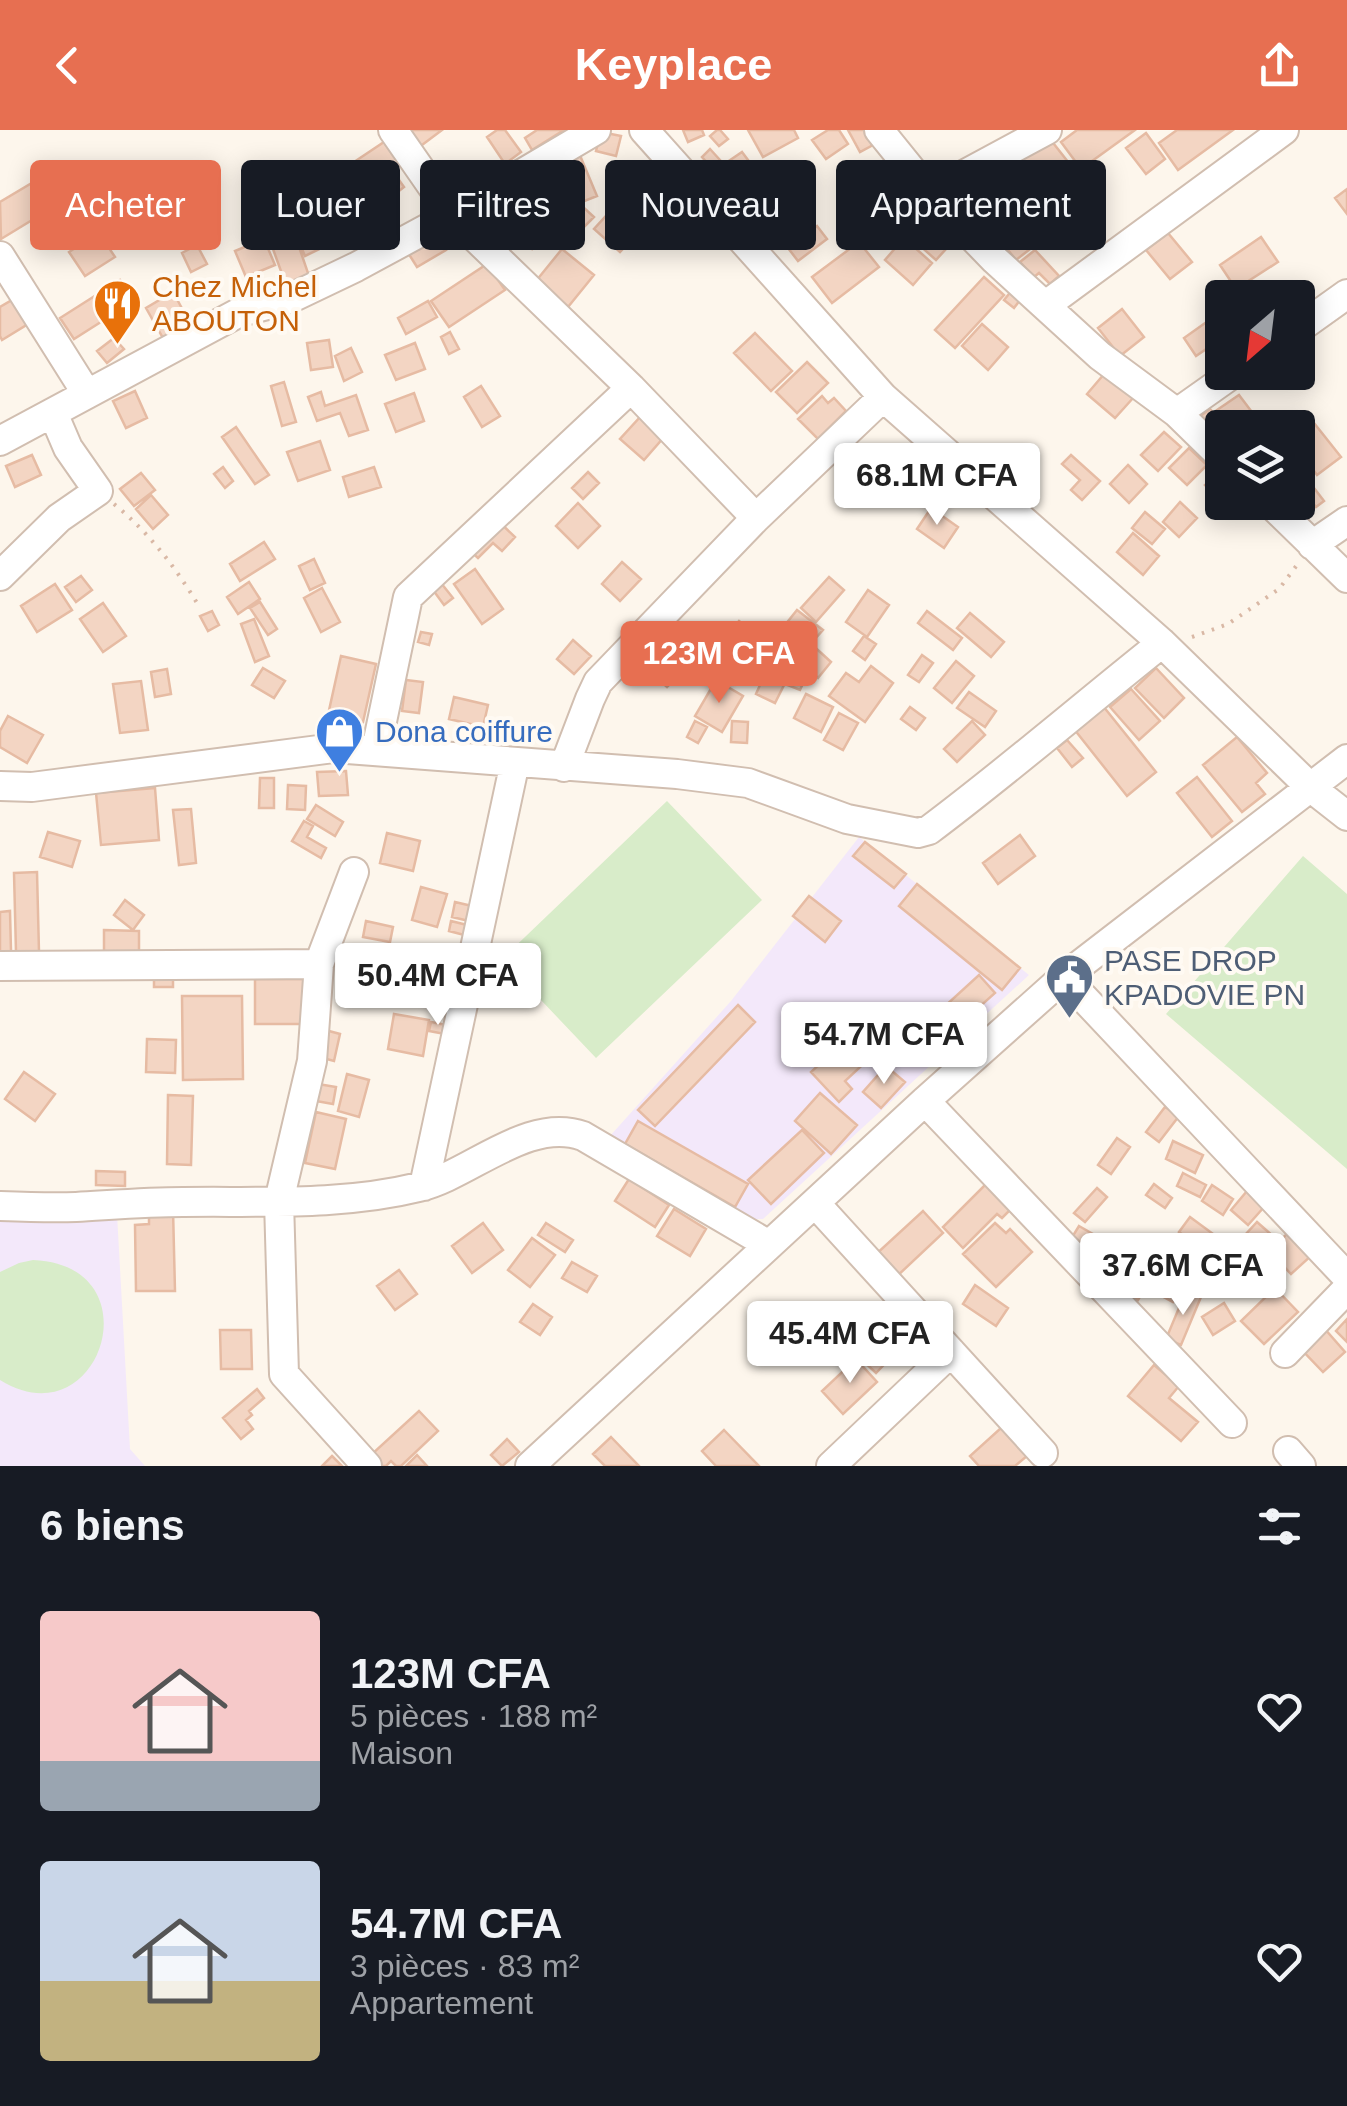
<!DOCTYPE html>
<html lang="fr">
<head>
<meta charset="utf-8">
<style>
	body { margin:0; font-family:Helvetica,sans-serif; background:#242831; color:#f1f3f6; height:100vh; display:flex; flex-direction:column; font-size:38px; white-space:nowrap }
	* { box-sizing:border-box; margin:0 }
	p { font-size:32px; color:#9ea1a6 }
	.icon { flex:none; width:55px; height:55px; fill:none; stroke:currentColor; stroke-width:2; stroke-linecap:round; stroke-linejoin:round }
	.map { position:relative; height:1336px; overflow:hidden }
	.details { display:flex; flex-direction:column; background:#171b24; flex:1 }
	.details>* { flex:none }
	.guide { position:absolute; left:30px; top:30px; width:1288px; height:90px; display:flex; gap:20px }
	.needle { width:65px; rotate:208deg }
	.fabs { position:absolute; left:1205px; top:150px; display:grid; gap:20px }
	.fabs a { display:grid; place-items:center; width:110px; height:110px; border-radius:10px; background:#171b24; box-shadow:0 5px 25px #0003; font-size:50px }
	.price { position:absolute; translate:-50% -85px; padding:0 22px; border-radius:10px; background:#fff; color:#222; font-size:32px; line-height:65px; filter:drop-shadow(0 2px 5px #0008) }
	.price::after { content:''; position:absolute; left:50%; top:60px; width:30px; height:22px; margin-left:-15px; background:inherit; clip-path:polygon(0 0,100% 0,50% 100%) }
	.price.on { background:#e76f51; color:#fff }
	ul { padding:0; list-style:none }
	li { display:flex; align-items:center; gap:30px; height:250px; padding:0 40px }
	li span { display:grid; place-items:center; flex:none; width:280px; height:200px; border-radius:10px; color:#555 }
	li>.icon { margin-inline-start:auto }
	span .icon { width:120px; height:120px; fill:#fffc; stroke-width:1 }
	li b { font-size:42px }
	h2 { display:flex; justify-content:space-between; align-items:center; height:120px; padding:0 40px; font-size:42px }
	.chip { padding:0 35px; border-radius:10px; background:#171b24; box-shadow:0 5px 25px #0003; font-size:35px; line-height:90px }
	.chip.on { background:#e76f51; color:#fff }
	header { display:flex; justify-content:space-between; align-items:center; height:130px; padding:0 40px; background:#e76f51; color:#fff; font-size:45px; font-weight:600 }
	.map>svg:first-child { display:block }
	.education { fill:#f3e8fa }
	.green { fill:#d8ecc9 }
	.building { fill:#f3d5c3; stroke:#e6bba3; stroke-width:2.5 }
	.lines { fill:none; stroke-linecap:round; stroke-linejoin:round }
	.minor-casing { stroke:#d1beb0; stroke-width:32 }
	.path { stroke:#d9b8a5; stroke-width:4; stroke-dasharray:2.5 8; stroke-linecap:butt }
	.minor { stroke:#fff; stroke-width:28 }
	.labels { text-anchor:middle; stroke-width:8; stroke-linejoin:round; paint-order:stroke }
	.food-label { font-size:30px; fill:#c56008; stroke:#fffaf3; text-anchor:start }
	.shop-label { font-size:30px; fill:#366cbe; stroke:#fffaf3; text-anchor:start }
	.service-label { font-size:30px; fill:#4e5e75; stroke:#fffaf3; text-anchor:start }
</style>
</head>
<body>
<header><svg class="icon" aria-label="back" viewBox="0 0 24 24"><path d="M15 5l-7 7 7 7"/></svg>Keyplace<svg class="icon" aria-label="share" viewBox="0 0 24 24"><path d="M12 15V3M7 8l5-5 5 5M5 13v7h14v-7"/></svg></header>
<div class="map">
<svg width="1347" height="1336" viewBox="0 0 1347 1336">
	<rect width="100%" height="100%" fill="#fdf6ec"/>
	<path class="education" d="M859,707L1029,845L763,1089H739L610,1006L731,871Z
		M117,1084L130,1319L145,1336H0V1090Z"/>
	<path class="green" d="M667,671L762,770L596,928L502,829Z
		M1303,726L1347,764V1039L1166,884Z
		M33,1130C157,1135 100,1312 0,1250V1142L19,1133Z"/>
	<path class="building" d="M405,0H442L418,18Z
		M497,0H505L521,22L505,34L487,7Z
		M537,0H564L532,20L525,8Z
		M683,0H702L704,5L688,12Z
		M717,0H720L728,9L719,16L710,6Z
		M748,0H794L798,8L763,27Z
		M828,0H839L848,14L826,29L812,10Z
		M848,0H865L873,15L860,22Z
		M1077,0H1135L1081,39L1061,12Z
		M1177,0H1233L1178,40L1159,13Z
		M601,2L621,6L616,26L596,21Z
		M1146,3L1165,29L1146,44L1126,18Z
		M1050,9L1076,42L1019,85L994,51Z
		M384,12L399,33L356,62L342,40Z
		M710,19L720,30L711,37L702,27Z
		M742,22L754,38L728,55L717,39Z
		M579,23L597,66L557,82L539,39Z
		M57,38L73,65L1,109L0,72Z
		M647,41L673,65L620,122L594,99Z
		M394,43L404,57L394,65L384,50Z
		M1347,59V84L1335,68Z
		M999,62L1013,80L992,96L978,77Z
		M274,67L286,101L267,108L254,74Z
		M913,67L931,85L914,103L896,85Z
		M72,69L81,102L42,112L36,91Z
		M529,75L552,92L532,119L509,103Z
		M583,77L594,87L577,104L567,95Z
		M317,79L332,113L305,126L290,91Z
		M392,83L401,99L382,111L372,95Z
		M1019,87L1039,112L1016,130L996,105Z
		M938,91L956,108L936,130L918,114Z
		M817,96L827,109L798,131L788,118Z
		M435,101L446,120L417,137L405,118Z
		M99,103L115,127L85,146L69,122Z
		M1168,103L1192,132L1170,149L1146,120Z
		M1261,107L1278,132L1236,159L1220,135Z
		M904,108L932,133L913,155L885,130Z
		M264,109L275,135L246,147L235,121Z
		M297,111L309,146L286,155L273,119Z
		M859,112L879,137L832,173L812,147Z
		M197,115L207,134L191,142L182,123Z
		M562,119L594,145L568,177L536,151Z
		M1035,120L1059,146L1050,154L1039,143L1034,147L1020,132Z
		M487,134L505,160L449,197L431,171Z
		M984,147L1004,165L955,218L935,200Z
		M120,150L134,171L74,209L60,188Z
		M1013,159L1023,166L1014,178L1004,170Z
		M173,162L190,193L163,208L146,178Z
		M12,170L28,194L2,210L0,206V177Z
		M428,171L437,187L406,204L398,188Z
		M1122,179L1144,207L1120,226L1098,198Z
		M1208,191L1217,204L1209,209L1212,215L1196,226L1184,208Z
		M982,194L1008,217L988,240L962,216Z
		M450,202L459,219L449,224L441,207Z
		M755,203L792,241L771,261L734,223Z
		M114,208L124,219L107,233L97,221Z
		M329,210L333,237L311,240L307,213Z
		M415,213L425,239L396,250L385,225Z
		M351,218L362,242L344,251L335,226Z
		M807,232L828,253L797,283L776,262Z
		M1105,243L1134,267L1115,288L1087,264Z
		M284,252L296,292L282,296L271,256Z
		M481,256L500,286L482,297L464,267Z
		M135,261L147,288L126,298L113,271Z
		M321,262L325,276L356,265L368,300L349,306L340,283L317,291L308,267Z
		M414,263L424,291L396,302L385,274Z
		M1239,265L1264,298H1230L1217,280Z
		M822,266L828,273L834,268L846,281L818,309L798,289Z
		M1210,279L1221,292L1209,301L1199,287Z
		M641,286L664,307L644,330L620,309Z
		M1314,293L1341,327L1317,345L1298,319V306Z
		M236,297L269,345L255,354L222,307Z
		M1164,302L1181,317L1158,341L1141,325Z
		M320,311L330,340L298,351L287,322Z
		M1189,318L1207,335L1187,355L1169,338Z
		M32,325L41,345L15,357L6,336Z
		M1071,325L1100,351L1082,370L1071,360L1080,350L1062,334Z
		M1128,335L1147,354L1129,373L1110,354Z
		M223,337L233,351L225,358L214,344Z
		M374,337L381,357L349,367L343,347Z
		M1301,341L1324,371L1316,377L1312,372L1304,378L1298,371V344Z
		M588,342L599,353L583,369L572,358Z
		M141,343L155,360L134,376L120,359Z
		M1216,345L1222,352V372H1236L1229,380L1205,355Z
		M151,365L168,385L153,399L136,379Z
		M1180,372L1197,388L1179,407L1163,392Z
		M578,373L600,396L578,418L556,396Z
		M931,378L958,397L944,418L917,399Z
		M1145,382L1165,399L1152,414L1132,398Z
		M496,389L515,407L502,421L493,413L478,428L468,419Z
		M1133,403L1159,426L1143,445L1117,422Z
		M264,412L275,429L240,451L230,434Z
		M314,429L325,453L310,460L299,436Z
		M622,432L641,449L620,471L602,454Z
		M475,439L503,479L482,494L454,454Z
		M81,446L92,460L76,472L65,457Z
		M829,447L844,460L816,492L801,478Z
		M249,452L260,469L238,484L227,467Z
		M441,453L453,468L444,475L433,460Z
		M55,454L72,480L37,502L21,476Z
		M322,458L340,492L321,502L304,468Z
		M868,460L889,475L867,507L846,492Z
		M260,472L277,499L268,505L250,478Z
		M103,473L126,506L103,522L80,489Z
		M797,480L823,500L814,510L807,504L782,534L765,520Z
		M212,481L219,495L208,501L200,486Z
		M927,481L962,508L953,520L918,493Z
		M970,483L1004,512L991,527L957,498Z
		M254,489L269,526L255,532L241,494Z
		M739,491L759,507L752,517L732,500Z
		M421,502L432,504L429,515L418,512Z
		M864,506L876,514L865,530L853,521Z
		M730,507L747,515L733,543L716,534Z
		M573,510L591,526L574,544L557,529Z
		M808,511L831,532L818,548L793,527Z
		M663,518L685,538L667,557L646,538Z
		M922,525L933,533L919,552L908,545Z
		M341,526L376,534L363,592L339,586L337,596L326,594Z
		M956,531L974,546L952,573L934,558Z
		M871,536L893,553L865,592L829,566L846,543L859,552Z
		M263,538L285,551L274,568L252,555Z
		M1156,538L1184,568L1164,588L1135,558Z
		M167,539L171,564L155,567L151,542Z
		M791,540L806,547L800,560L785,554Z
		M765,544L785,553L775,573L756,564Z
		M406,550L423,552L419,583L402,581Z
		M716,550L743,566L722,602L695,586Z
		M141,551L148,600L120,603L113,554Z
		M1131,559L1160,591L1139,610L1110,577Z
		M969,562L996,581L985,597L957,578Z
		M806,564L833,577L821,602L794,588Z
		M454,567L488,575L483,597L449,589Z
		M1103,576L1156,642L1127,666L1074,599Z
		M910,577L925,588L916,600L901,589Z
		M839,583L858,593L843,620L824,610Z
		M8,586L43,605L27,633L0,617V601Z
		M695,591L707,597L698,613L687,607Z
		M732,591L748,592L747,613L731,612Z
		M972,591L985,605L957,632L944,619Z
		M1237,607L1267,643L1256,653L1265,664L1242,682L1203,635Z
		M1067,610L1083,628L1072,637L1057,618Z
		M346,641L348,665L319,666L317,642Z
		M1197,647L1232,691L1212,707L1177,663Z
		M260,648H274V678H259Z
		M288,655L306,656L305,680L287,679Z
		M155,658L159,710L101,715L96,663Z
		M316,675L343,692L335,706L307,689Z
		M191,679L196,733L179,735L173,680Z
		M304,691L313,696L307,707L326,718L321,728L292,711Z
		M48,702L80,711L72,737L40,727Z
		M387,703L420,711L413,741L380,733Z
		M1020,705L1035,726L998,754L983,733Z
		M865,712L906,744L894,758L853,726Z
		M37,742L39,822H16L14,743Z
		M917,754L1020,838L1002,860L899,776Z
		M421,757L447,764L437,797L412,790Z
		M809,766L841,791L825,812L793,786Z
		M125,770L144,785L133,800L114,785Z
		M455,772L472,776L469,791L452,787Z
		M10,781L11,821L0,822V782Z
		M366,791L393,797L390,812L363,807Z
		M451,791L471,796L468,806L449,801Z
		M104,800L139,801V825L104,824Z
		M402,833L435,838L430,863L398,857Z
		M154,844H173V857H154Z
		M979,845L995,863L949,904L933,887Z
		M255,849H305L306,894H255Z
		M406,863L424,866L422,876L404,873Z
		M182,866H242L243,949L183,950Z
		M738,875L755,892L655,996L638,980Z
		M394,884L429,890L423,926L388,919Z
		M866,891L886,913L845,951L852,959L839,972L811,942Z
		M431,892L446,895L445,904L429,901Z
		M329,901L340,904L334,931L323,928Z
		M147,909L176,910L175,943L146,942Z
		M886,936L905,952L881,978L863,962Z
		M24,942L55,964L35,991L5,969Z
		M347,944L369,950L359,987L338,981Z
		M318,954L336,957L333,974L316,971Z
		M820,963L857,995L831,1024L795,991Z
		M168,965L193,966L191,1035L167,1034Z
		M1165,977L1179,986L1159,1012L1146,1002Z
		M316,982L346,989L335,1039L305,1033Z
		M638,991L748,1054L735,1077L625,1014Z
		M802,1000L824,1023L771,1074L748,1050Z
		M1117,1008L1130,1017L1111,1044L1098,1035Z
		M1173,1011L1203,1025L1195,1043L1166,1029Z
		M96,1041L125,1042V1056L96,1055Z
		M1183,1043L1206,1055L1200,1067L1177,1056Z
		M629,1049L669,1075L655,1097L615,1071Z
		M986,1054L1011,1079L1002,1088L997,1084L963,1118L943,1097Z
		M1154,1054L1172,1068L1165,1078L1146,1065Z
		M1212,1055L1233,1069L1223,1085L1202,1071Z
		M1097,1058L1107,1067L1085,1092L1074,1083Z
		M1247,1061L1265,1076L1248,1095L1231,1080Z
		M149,1079H173L175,1161H136L135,1095L149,1094Z
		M674,1079L706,1099L690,1126L657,1106Z
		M923,1081L943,1103L895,1148L874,1126Z
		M1190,1087L1224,1112L1214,1127L1179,1102Z
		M1257,1092L1274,1107L1253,1129L1245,1121L1230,1137L1222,1130Z
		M483,1093L503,1120L472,1143L452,1116Z
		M546,1093L573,1110L565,1122L538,1105Z
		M995,1093L1006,1103L1010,1099L1032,1122L996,1157L963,1124Z
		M1079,1096L1112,1115L1099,1137L1066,1117Z
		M1290,1101L1312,1125L1291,1144L1269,1121Z
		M1166,1106L1203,1126L1195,1139L1202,1143L1193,1161L1169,1148L1175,1137L1155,1126Z
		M532,1108L555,1125L530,1157L508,1140Z
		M1116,1123L1153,1145L1138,1170L1101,1148Z
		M1246,1131L1257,1141L1249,1151L1237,1142Z
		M572,1132L597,1146L587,1162L562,1148Z
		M399,1140L417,1164L395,1180L377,1156Z
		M1165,1150L1181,1159L1173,1172L1158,1164Z
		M975,1155L1008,1178L996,1196L963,1174Z
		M1275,1158L1298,1182L1264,1214L1241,1191Z
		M1186,1161L1201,1167L1181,1215L1166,1209Z
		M1224,1173L1235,1191L1213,1205L1202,1187Z
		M533,1174L552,1187L540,1205L520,1192Z
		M1347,1189V1212L1336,1201Z
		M1324,1198L1345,1222L1323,1242L1301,1219Z
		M220,1200H251L252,1239H221Z
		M882,1204L898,1220L876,1243L859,1227Z
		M856,1229L877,1252L843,1284L822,1261Z
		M1154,1235L1179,1256L1169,1268L1198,1292L1181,1311L1128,1266Z
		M257,1259L264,1268L249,1281L252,1285L246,1290L253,1299L241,1309L223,1288Z
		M419,1281L438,1301L401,1336H396L391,1331L386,1336H382L372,1324Z
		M1001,1298L1027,1326L1015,1336H979L970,1326Z
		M724,1300L759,1336H716L702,1321Z
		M611,1307L639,1336H605L593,1324Z
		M507,1309L519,1322L502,1336L491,1325Z
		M417,1325L427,1336H406Z
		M332,1326L342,1336H322Z"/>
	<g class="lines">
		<defs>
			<path id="minor" d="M393,0L452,85L631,258L756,388
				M644,0L883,267L1162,513L1310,657L1347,686
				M879,0L930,63L995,130L1100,226L1177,283L1222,327
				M930,63L1047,0
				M0,126L87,264
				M1046,175L1284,0
				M1298,199L1347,164
				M1177,283L1235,242
				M0,311L240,182L287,170L356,137L452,85L596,0
				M1269,372L1347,448
				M1312,415L1347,391
				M0,446L59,388L98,361L68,318L53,283
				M376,620L408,467L631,258
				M564,637L590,569L598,552L756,388L883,267
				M0,656L32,657L334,618L677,644L748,653L847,689L918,703L929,700C1009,640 1084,575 1162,513
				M354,742L319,834L312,931L279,1071L284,1244L367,1336
				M0,836L319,834
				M1064,847L1347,1147
				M925,971L1232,1293
				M424,1056L515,632
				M815,1073L1043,1323
				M0,1076C25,1077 51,1078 76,1077C112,1075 147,1072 183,1072C262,1071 342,1076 419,1057C470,1045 528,986 583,1006L769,1115
				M1285,1223L1347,1159
				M1288,1321L1301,1336
				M530,1336L925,971L1064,847L1347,629
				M831,1336L951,1222"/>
		</defs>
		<use href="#minor" class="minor-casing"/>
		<path class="path" d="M114,374C148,402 174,435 197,473
			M1192,507L1228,494L1279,459L1297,435"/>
		<use href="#minor" class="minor"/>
	</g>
	<defs>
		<symbol id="restaurant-pin" viewBox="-11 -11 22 30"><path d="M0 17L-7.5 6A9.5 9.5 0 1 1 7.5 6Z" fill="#e8710a" stroke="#fffaf3"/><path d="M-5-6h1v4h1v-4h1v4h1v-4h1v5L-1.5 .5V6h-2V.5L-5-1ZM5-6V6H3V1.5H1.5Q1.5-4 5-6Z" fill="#fff"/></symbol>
		<symbol id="shop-pin" viewBox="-11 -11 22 30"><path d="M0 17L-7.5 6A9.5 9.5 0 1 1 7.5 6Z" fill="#3f7fe0" stroke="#fffaf3"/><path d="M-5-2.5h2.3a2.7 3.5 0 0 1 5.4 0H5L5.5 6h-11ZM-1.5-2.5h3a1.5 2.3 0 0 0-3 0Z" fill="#fff"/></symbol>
		<symbol id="civic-pin" viewBox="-11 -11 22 30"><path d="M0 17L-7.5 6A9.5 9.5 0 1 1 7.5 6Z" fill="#5c6f8a" stroke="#fffaf3"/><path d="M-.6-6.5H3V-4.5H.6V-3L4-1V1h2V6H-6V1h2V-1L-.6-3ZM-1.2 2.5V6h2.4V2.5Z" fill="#fff"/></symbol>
	</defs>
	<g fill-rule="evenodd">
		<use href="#restaurant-pin" x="90" y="146" width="55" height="75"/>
		<use href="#shop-pin" x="312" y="574" width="55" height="75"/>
		<use href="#civic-pin" x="1042" y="820" width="55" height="75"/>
	</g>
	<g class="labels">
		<g class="food-label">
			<text x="152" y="167">Chez Michel<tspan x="152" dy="34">ABOUTON</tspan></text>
		</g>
		<g class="shop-label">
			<text x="375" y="612">Dona coiffure</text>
		</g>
		<g class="service-label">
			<text x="1104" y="841">PASE DROP<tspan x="1104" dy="34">KPADOVIE PN</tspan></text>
		</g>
	</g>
</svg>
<div class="fabs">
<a><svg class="needle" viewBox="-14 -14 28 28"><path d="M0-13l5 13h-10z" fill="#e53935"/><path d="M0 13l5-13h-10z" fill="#9ea1a6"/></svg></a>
<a><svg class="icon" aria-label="layers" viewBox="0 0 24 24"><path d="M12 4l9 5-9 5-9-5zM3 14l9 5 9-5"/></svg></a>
</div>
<b class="price" style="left:937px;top:398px">68.1M CFA</b>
<b class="price on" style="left:719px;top:576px">123M CFA</b>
<b class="price" style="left:438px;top:898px">50.4M CFA</b>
<b class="price" style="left:884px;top:957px">54.7M CFA</b>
<b class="price" style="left:1183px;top:1188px">37.6M CFA</b>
<b class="price" style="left:850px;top:1256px">45.4M CFA</b>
<div class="guide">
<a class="chip on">Acheter</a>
<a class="chip">Louer</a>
<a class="chip">Filtres</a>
<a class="chip">Nouveau</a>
<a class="chip">Appartement</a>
</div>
</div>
<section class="details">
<h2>6 biens<svg class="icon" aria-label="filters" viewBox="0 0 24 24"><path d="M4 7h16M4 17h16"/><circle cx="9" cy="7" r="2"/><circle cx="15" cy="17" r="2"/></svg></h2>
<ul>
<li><span style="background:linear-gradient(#f6c9c9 75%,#9aa5b1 0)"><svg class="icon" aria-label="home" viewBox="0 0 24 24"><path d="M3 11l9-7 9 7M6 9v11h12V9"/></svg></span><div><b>123M CFA</b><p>5 pièces · 188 m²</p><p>Maison</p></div><svg class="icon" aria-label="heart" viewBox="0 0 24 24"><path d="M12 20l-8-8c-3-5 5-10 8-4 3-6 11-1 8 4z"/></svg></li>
<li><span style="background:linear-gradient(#c9d6e8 60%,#c2b280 0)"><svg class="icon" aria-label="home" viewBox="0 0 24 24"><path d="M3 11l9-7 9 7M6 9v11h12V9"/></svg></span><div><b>54.7M CFA</b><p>3 pièces · 83 m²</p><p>Appartement</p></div><svg class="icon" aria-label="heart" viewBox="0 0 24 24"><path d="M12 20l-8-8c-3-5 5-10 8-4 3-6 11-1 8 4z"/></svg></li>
</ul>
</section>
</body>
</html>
